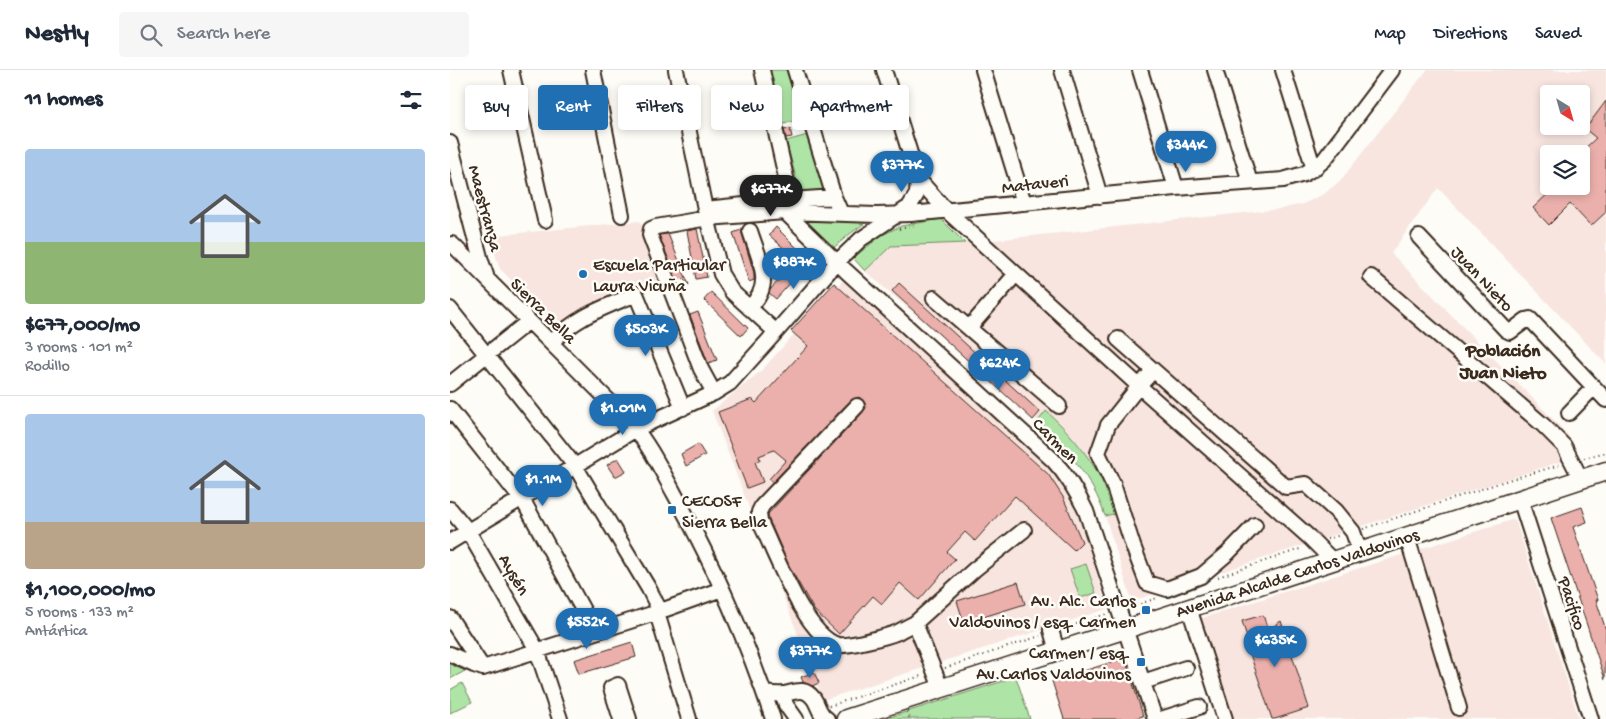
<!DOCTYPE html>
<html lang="en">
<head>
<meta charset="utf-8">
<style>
	body { margin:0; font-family:"Gochi Hand",sans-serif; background:#f6f6f7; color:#1f2937; height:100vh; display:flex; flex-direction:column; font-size:19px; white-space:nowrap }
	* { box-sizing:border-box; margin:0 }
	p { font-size:16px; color:#747a83 }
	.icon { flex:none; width:28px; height:28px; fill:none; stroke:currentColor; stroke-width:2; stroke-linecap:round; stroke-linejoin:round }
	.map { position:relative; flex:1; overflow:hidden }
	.side { display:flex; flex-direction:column; background:#fff; width:450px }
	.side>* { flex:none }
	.top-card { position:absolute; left:15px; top:15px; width:475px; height:45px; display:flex; gap:10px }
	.needle { width:32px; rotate:143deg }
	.tools { position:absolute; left:1090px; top:15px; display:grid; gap:10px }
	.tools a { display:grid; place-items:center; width:50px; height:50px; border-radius:5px; background:#fff; box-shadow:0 2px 8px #0003; font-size:25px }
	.price { position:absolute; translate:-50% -42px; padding:0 11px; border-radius:18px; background:#1f6fb2; color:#fff; font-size:16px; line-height:32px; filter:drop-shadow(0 1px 2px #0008) }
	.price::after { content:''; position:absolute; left:50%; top:30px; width:15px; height:11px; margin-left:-8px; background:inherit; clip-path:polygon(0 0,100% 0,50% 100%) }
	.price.selected { background:#222; color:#fff }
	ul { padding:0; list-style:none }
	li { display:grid; align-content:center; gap:10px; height:265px; padding:0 25px }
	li+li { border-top:1px solid #e0e1e3 }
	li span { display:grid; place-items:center; height:155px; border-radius:5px; color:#555 }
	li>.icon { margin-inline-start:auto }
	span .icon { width:90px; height:90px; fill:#fffc; stroke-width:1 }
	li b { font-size:21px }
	h2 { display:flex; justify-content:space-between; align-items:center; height:60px; padding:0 25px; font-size:21px }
	.pill { padding:0 18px; border-radius:5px; background:#fff; box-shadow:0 2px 8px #0003; font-size:18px; line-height:45px }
	.pill.selected { background:#1f6fb2; color:#fff }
	header { display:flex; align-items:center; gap:30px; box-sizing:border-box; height:70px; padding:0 25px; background:#fff; border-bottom:1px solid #e0e1e3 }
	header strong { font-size:24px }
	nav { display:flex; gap:28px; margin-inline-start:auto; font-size:18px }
	.search { width:350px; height:45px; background:#f6f6f7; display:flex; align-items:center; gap:12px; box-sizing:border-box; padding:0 18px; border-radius:5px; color:#747a83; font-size:19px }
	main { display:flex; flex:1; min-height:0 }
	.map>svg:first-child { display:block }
	.built { fill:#f8e5e0; fill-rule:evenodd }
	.green { fill:#aee4a6; stroke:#748762 }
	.building { fill:#ebb0ac; stroke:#3b2a1e }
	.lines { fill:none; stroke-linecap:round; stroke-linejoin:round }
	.minor-casing { stroke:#3b2a1e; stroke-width:18 }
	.major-casing { stroke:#3b2a1e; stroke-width:21 }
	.path { stroke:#3b2a1e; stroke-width:2; stroke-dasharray:1 4; stroke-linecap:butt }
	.minor { stroke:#fdfcf7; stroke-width:14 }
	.major { stroke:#fdfcf7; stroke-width:18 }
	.poi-dot { fill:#1f6fb2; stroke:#fdfcf7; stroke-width:2 }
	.labels { text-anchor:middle; stroke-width:5; stroke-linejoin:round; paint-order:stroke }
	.street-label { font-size:18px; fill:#3b2a1e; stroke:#fdfcf7 }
	.poi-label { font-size:18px; fill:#3b2a1e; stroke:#fdfcf7; text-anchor:start }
	.neighbourhood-label { font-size:19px; font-weight:bold; fill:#3b2a1e; stroke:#fdfcf7 }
</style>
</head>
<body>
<header>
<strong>Nestly</strong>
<div class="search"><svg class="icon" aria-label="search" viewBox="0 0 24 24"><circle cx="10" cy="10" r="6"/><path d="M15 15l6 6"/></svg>Search here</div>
<nav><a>Map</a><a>Directions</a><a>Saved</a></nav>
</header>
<main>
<section class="side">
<h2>11 homes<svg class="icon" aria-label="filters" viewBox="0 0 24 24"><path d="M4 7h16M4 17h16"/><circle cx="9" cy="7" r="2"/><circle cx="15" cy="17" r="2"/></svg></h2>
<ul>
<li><span style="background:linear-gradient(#a9c7e8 60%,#8fb573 0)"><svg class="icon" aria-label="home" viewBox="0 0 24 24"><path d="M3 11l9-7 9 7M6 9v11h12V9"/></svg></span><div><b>$677,000/mo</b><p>3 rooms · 101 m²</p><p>Rodillo</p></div></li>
<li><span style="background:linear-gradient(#a9c7e8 70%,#b9a48a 0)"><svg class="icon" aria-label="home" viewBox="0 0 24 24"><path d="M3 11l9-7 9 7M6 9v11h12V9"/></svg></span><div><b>$1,100,000/mo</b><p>5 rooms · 133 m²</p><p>Antártica</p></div></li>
</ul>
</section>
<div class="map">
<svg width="1156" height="649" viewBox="0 0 1156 649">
	<rect width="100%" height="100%" fill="#fdfcf7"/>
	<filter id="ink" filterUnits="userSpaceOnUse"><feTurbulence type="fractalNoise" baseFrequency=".02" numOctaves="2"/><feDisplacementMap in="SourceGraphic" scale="10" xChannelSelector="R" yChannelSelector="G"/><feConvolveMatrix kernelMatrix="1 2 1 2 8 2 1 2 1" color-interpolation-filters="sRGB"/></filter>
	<g filter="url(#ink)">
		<path class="built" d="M977,0H1156V294L988,118L941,183L1102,348L1117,364L1128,386L682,531L655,446L667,443L659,420L632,379L614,358L595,341L588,351L415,201L441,176L515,173L830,139L853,134L874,124L891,110ZM1099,24H1131V56H1099ZM1099,84H1131V116H1099Z
			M190,151L214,210L123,248L110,259L50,199L39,166Z
			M394,209L595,393L606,406L622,432L633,457L657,539L373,630L262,341L312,300Z
			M1065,449L1129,649H771L736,553Z"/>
		<path class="green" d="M319,0H341L355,48L330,55Z
			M361,64L376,118L351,126L336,71Z
			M349,147L418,151L401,163L381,180Z
			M491,149L515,173L441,176L415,201L403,188L432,165L451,156Z
			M596,341C628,369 652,403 667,443L655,446C643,408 616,379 588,351Z
			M636,494L646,523L630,528L620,499Z
			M0,594L15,601L0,609Z
			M566,607L580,649H434Z
			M12,613L22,632L0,643V620Z"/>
		<path class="building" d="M1156,31V142L1141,156L1120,134L1099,155L1083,138L1106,116H1131V82L1146,68L1135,59Z
			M340,58L342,67L336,68L334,60Z
			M326,157L360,191L326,229L319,223L320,220L347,190L319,165Z
			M247,159L257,207L246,209L237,161Z
			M291,160L304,203V210L299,212L283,163Z
			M218,164L239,215L232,208L227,211L209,165Z
			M384,213L598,404L613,427L632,472L624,480L565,426L525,471L515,462L497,482L505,489L469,530L450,513L432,534L423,526L389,564L364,540L340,498L319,450L318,444L413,342L416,338L415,333L409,327L401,330L323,412L319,409L336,390L324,380L309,386L310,390L305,392L313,412L297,418L268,342L302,329L306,333L358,276L341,261Z
			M449,213L590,342L583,350L442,221Z
			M261,222L298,258L291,266L254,230Z
			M248,242L267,290L258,293L240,245Z
			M248,374L255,385L236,396L231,384Z
			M168,388L176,401L165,407L157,395Z
			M1132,437L1137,452L1123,457L1148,530H1146L1156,560L1155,609L1101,448Z
			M568,512L575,534L514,553L507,531Z
			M813,545L818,560L831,551L859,638L825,649H822L797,575L799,574L792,551Z
			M182,572L186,587L129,604L124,590Z
			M675,588L693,646L684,649H614L602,611Z
			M364,602L369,613L362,616L353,612L351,607Z"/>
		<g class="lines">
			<defs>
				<path id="minor" d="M61,0L95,150
					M143,0L172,145
					M226,0L255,139L271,204L282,222L326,262
					M312,0L341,130
					M345,0L384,127L391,143
					M434,0L468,109L496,140L689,316L859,467L883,491
					M533,0L574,133
					M612,0L650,126
					M690,0L726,118
					M765,0L800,112
					M833,0L864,99
					M0,73L31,191L36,205
					M255,139L341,130L384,127
					M335,142L396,201L603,390C617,405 627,422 636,441L705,649
					M969,167L1056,260L1060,262L1076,250L1080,249L1156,330
					M2,174L180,352C198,373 211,399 224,423C264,495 297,571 323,649
					M921,207L1093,355L1114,376L1131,409
					M484,228L609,336
					M299,238C325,214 309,190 300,161
					M0,239L125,396L199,519L210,541
					M519,258L566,204
					M668,269L836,417L856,414L886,441L903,462L910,482
					M101,273C127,246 153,238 186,224L233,338
					M703,301L689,316L658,355L648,383L663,414L683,476L697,513L717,519L751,506L778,483L805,455
					M0,314L79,251
					M264,323L251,299L200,165L201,159L206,157L258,148L335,142L427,145L461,144L726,118L833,110L854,104L867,96L874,90L942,0
					M407,336L312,436L309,442L310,452C325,482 355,566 388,575C397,577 439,566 448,562C453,559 459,556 465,553L491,618
					M0,339L75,434L145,562
					M1119,343L1144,317
					M1070,429L1141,649
					M0,439L18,461L87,580L110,649
					M957,467L1009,638
					M0,472L186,359L264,323L280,313L326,262L387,192L411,169L459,137L467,124L468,109
					M739,538L775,649
					M207,543L239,649
					M0,548L33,598
					M465,553L525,499L574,460
					M601,560L607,581
					M0,584L24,595L33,598L205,543L272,519
					M693,612L736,598
					M315,623C321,624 328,625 335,624C347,621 355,617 364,629C369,637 369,644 377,649
					M333,624L336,635L346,649
					M171,649L161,618L168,615L179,649
					M711,649L749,637"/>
				<path id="major" d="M396,649L676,559L1156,401"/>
			</defs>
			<use href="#minor" class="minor-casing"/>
			<use href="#major" class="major-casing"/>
			<path class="path" d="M449,159L464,156
				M1134,388L1156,382
				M913,459L1055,411L1110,395
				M877,469L891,465
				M768,507L853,478
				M681,537L707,528
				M612,559L659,543
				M495,598L590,566
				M379,636L474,605
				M457,642L460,649"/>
			<use href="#minor" class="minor"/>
			<use href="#major" class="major"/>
		</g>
	</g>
	<g class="poi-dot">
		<circle cx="133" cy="204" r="5"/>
		<rect x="217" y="435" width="10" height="10" rx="2.5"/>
		<rect x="691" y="535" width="10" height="10" rx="2.5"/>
		<rect x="686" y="587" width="10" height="10" rx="2.5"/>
	</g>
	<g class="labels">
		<g class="street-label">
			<text transform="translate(585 113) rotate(-6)" y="6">Mataveri</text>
			<text transform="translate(36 138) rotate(75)" y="6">Maestranza</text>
			<text transform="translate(1033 208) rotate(47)" y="6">Juan Nieto</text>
			<text transform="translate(94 240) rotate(45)" y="6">Sierra Bella</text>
			<text transform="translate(606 370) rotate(45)" y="6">Carmen</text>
			<text transform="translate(847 502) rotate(-18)" y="6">Avenida Alcalde Carlos Valdovinos</text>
			<text transform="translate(65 504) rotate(60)" y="6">Aysén</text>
			<text transform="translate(1123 533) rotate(72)" y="6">Pacifico</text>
		</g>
		<g class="poi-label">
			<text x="143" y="200">Escuela Particular<tspan x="143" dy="21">Laura Vicuña</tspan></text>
			<text x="232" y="436">CECOSF<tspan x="232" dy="21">Sierra Bella</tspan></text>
			<text x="686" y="536" text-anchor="end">Av. Alc. Carlos<tspan x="686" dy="21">Valdovinos / esq. Carmen</tspan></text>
			<text x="681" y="588" text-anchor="end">Carmen / esq.<tspan x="681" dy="21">Av.Carlos Valdovinos</tspan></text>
		</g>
		<g class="neighbourhood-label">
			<text x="1053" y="286">Población<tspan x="1053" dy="22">Juan Nieto</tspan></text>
		</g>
	</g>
</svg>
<div class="tools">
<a><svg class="needle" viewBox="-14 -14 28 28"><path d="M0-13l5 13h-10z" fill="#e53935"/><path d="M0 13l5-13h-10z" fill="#747a83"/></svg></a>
<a><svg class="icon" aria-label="layers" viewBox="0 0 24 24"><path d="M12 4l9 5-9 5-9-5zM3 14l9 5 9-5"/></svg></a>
</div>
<b class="price" style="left:736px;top:103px">$344K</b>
<b class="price" style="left:452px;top:123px">$377K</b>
<b class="price selected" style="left:321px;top:147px">$677K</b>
<b class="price" style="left:344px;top:220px">$887K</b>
<b class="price" style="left:196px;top:287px">$503K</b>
<b class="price" style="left:549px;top:321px">$624K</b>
<b class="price" style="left:173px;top:366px">$1.01M</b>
<b class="price" style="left:93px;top:437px">$1.1M</b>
<b class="price" style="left:137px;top:580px">$552K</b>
<b class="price" style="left:825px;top:598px">$635K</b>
<b class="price" style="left:360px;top:609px">$377K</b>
<div class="top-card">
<a class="pill">Buy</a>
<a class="pill selected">Rent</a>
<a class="pill">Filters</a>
<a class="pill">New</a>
<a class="pill">Apartment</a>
</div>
</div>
</main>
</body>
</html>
